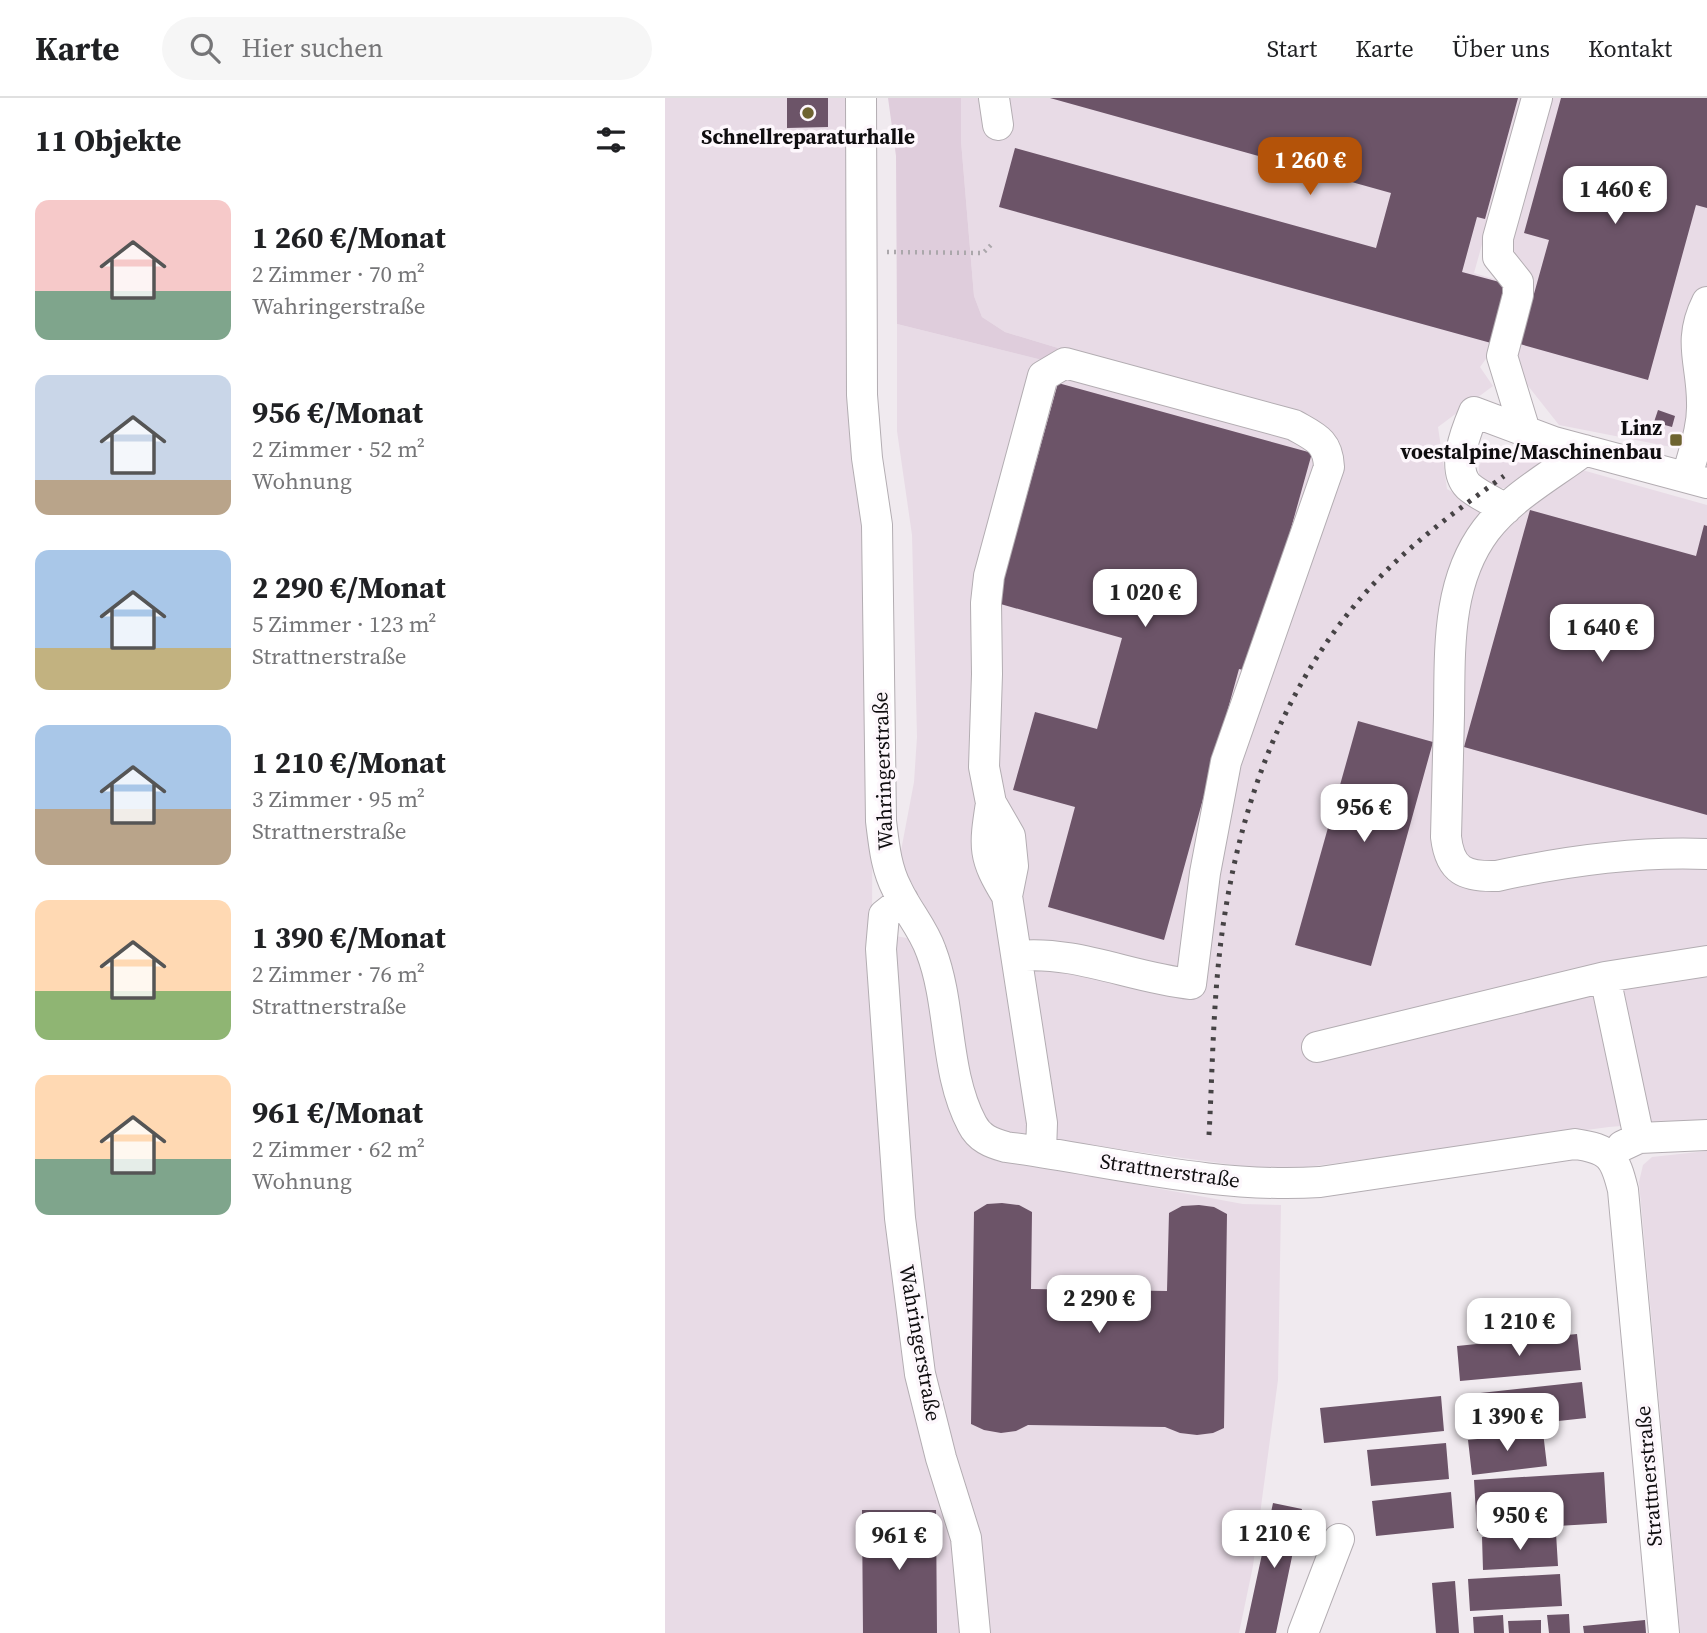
<!DOCTYPE html>
<html lang="de">
<head>
<meta charset="utf-8">
<style>
	body { margin:0; font-family:"Source Serif 4",serif; background:#f6f6f6; color:#202124; height:100vh; display:flex; flex-direction:column; font-size:26px; white-space:nowrap }
	* { box-sizing:border-box; margin:0 }
	p { font-size:23px; color:#757577 }
	.icon { flex:none; width:38px; height:38px; fill:none; stroke:currentColor; stroke-width:2; stroke-linecap:round; stroke-linejoin:round }
	.map { position:relative; flex:1; overflow:hidden }
	.sheet { display:flex; flex-direction:column; background:#fff; width:665px }
	.sheet>* { flex:none }
	.price { position:absolute; translate:-50% -60px; padding:0 16px; border-radius:14px; background:#fff; color:#222; font-size:23px; line-height:46px; filter:drop-shadow(0 2px 4px #0008) }
	.price::after { content:''; position:absolute; left:50%; top:42px; width:21px; height:16px; margin-left:-10px; background:inherit; clip-path:polygon(0 0,100% 0,50% 100%) }
	.price.on { background:#b45309; color:#fff }
	ul { padding:0; list-style:none }
	li { display:flex; align-items:center; gap:21px; height:175px; padding:0 35px }
	li span { display:grid; place-items:center; flex:none; width:196px; height:140px; border-radius:14px; color:#555 }
	li>.icon { margin-inline-start:auto }
	span .icon { width:84px; height:84px; fill:#fffc; stroke-width:1 }
	li b { font-size:30px }
	h2 { display:flex; justify-content:space-between; align-items:center; height:84px; padding:0 35px; font-size:30px }
	header { display:flex; align-items:center; gap:42px; box-sizing:border-box; height:98px; padding:0 35px; background:#fff; border-bottom:2px solid #e0e0e0 }
	header strong { font-size:33px }
	nav { display:flex; gap:38px; margin-inline-start:auto; font-size:24px }
	.search { width:490px; height:63px; background:#f6f6f6; display:flex; align-items:center; gap:18px; box-sizing:border-box; padding:0 24px; border-radius:38px; color:#757577; font-size:26px }
	main { display:flex; flex:1; min-height:0 }
	.map>svg:first-child { display:block }
	.built { fill:#e8dbe6 }
	.green { fill:#dfcddc }
	.building { fill:#6c5468 }
	.lines { fill:none; stroke-linecap:round; stroke-linejoin:round }
	.minor-casing { stroke:#b3adb2; stroke-width:32 }
	.path { stroke:#aba7ab; stroke-width:4.5; stroke-dasharray:2 5; stroke-linecap:butt }
	.minor { stroke:#fff; stroke-width:30 }
	.rail { stroke:#464345; stroke-width:5; stroke-dasharray:3.5 7; stroke-linecap:butt }
	.poi-dot { fill:#6e6330; stroke:#fdf7fc; stroke-width:2.5 }
	.labels { text-anchor:middle; stroke-width:7; stroke-linejoin:round; paint-order:stroke }
	.poi-label { font-size:21px; font-weight:bold; fill:#0f0d0f; stroke:#fdf7fc }
	.street-label { font-size:21px; fill:#0f0d0f; stroke:#fdf7fc }
</style>
</head>
<body>
<header>
<strong>Karte</strong>
<div class="search"><svg class="icon" aria-label="search" viewBox="0 0 24 24"><circle cx="10" cy="10" r="6"/><path d="M15 15l6 6"/></svg>Hier suchen</div>
<nav><a>Start</a><a>Karte</a><a>Über uns</a><a>Kontakt</a></nav>
</header>
<main>
<section class="sheet">
<h2>11 Objekte<svg class="icon" aria-label="filters" viewBox="0 0 24 24"><path d="M4 7h16M4 17h16"/><circle cx="9" cy="7" r="2"/><circle cx="15" cy="17" r="2"/></svg></h2>
<ul>
<li><span style="background:linear-gradient(#f6c9c9 65%,#7fa58c 0)"><svg class="icon" aria-label="home" viewBox="0 0 24 24"><path d="M3 11l9-7 9 7M6 9v11h12V9"/></svg></span><div><b>1 260 €/Monat</b><p>2 Zimmer · 70 m²</p><p>Wahringerstraße</p></div></li>
<li><span style="background:linear-gradient(#c9d6e8 75%,#b9a48a 0)"><svg class="icon" aria-label="home" viewBox="0 0 24 24"><path d="M3 11l9-7 9 7M6 9v11h12V9"/></svg></span><div><b>956 €/Monat</b><p>2 Zimmer · 52 m²</p><p>Wohnung</p></div></li>
<li><span style="background:linear-gradient(#a9c7e8 70%,#c2b280 0)"><svg class="icon" aria-label="home" viewBox="0 0 24 24"><path d="M3 11l9-7 9 7M6 9v11h12V9"/></svg></span><div><b>2 290 €/Monat</b><p>5 Zimmer · 123 m²</p><p>Strattnerstraße</p></div></li>
<li><span style="background:linear-gradient(#a9c7e8 60%,#b9a48a 0)"><svg class="icon" aria-label="home" viewBox="0 0 24 24"><path d="M3 11l9-7 9 7M6 9v11h12V9"/></svg></span><div><b>1 210 €/Monat</b><p>3 Zimmer · 95 m²</p><p>Strattnerstraße</p></div></li>
<li><span style="background:linear-gradient(#ffd9b3 65%,#8fb573 0)"><svg class="icon" aria-label="home" viewBox="0 0 24 24"><path d="M3 11l9-7 9 7M6 9v11h12V9"/></svg></span><div><b>1 390 €/Monat</b><p>2 Zimmer · 76 m²</p><p>Strattnerstraße</p></div></li>
<li><span style="background:linear-gradient(#ffd9b3 60%,#7fa58c 0)"><svg class="icon" aria-label="home" viewBox="0 0 24 24"><path d="M3 11l9-7 9 7M6 9v11h12V9"/></svg></span><div><b>961 €/Monat</b><p>2 Zimmer · 62 m²</p><p>Wohnung</p></div></li>
</ul>
</section>
<div class="map">
<svg width="1042" height="1535" viewBox="0 0 1042 1535">
	<rect width="100%" height="100%" fill="#f0eaef"/>
	<path class="built" d="M0,0H184L208,557L207,834L242,840L251,847L258,859L286,1011L365,1067L578,1106L616,1107L613,1282L588,1468L574,1535H0Z
		M296,0H858L809,175L846,186L831,247L815,269L828,288L773,329L782,391L822,414L846,390H832L819,383L814,376V368L817,362L841,349H861L910,370L1042,407V1021L944,1029L612,1073L352,1037L333,1032L319,1022L307,1007L235,758L249,684L252,639L247,437L232,333V226L389,265L393,250L340,234L317,219L309,198L296,43Z
		M885,0H1042V356L894,327L848,269L846,141Z
		M1042,1053V1535H1015L974,1084L978,1067L987,1059Z"/>
	<path class="green" d="M223,0H296V43L309,198L317,219L340,234L393,250L389,265L232,226L231,58Z"/>
	<path class="building" d="M122,0H163V29L122,30Z
		M385,0H853L820,121L812,119L797,174L842,186L826,245L334,109L350,50L711,150L726,95Z
		M896,0H1042V110L1031,107L983,282L855,246L884,142L859,135Z
		M393,285L647,355L586,574L574,571L499,842L383,809L410,709L348,692L370,614L432,631L457,540L332,505Z
		M993,312L1010,318L1007,329L989,324Z
		M865,412L1031,458L1039,427L1042,428V717L799,649Z
		M693,623L768,644L706,868L630,847Z
		M337,1105L354,1107L367,1114L366,1191L502,1193L504,1115L517,1108L534,1107L549,1109L562,1116L559,1330L548,1335L532,1337L515,1335L500,1329L363,1327L351,1333L336,1335L319,1332L306,1326L309,1114L322,1106Z
		M912,1236L916,1272L795,1283L792,1248Z
		M917,1284L921,1320L801,1333L797,1297Z
		M776,1298L779,1333L659,1345L655,1310Z
		M878,1334L882,1368L807,1377L803,1342Z
		M781,1345L784,1381L706,1388L702,1352Z
		M939,1374L942,1425L812,1433L809,1382Z
		M786,1394L789,1430L711,1438L707,1403Z
		M608,1405L637,1411L611,1535H580Z
		M197,1412H271L272,1535H198Z
		M891,1435L893,1468L818,1472L817,1439Z
		M895,1476L897,1508L805,1513L803,1481Z
		M790,1483L794,1535H771L767,1485Z
		M904,1516L905,1535H884L882,1517Z
		M838,1517L839,1535H809L808,1519Z
		M876,1522V1535H844L843,1523Z
		M980,1522L981,1535H919L918,1528Z"/>
	<g class="lines">
		<defs>
			<path id="minor" d="M196,0L197,297L202,360L212,427L216,723C219,747 221,770 232,791C242,813 258,830 266,853C287,908 279,973 307,1026C314,1040 326,1045 341,1049C445,1063 550,1091 655,1084L910,1046C945,1051 950,1059 958,1092L999,1535
				M329,0L333,27
				M860,333L837,258L853,197V184L833,159V140L872,0
				M920,352C887,377 846,399 821,432C781,485 785,554 784,617C783,657 782,698 781,739C785,773 800,779 832,778C901,763 971,753 1042,756
				M1022,379C1028,355 1038,330 1037,305C1037,264 1022,244 1042,204
				M841,411C829,404 813,397 803,388C786,370 801,333 809,314L889,344L1042,385
				M326,705C319,750 318,759 342,798
				M238,802L219,817L216,851L235,1120L255,1276L276,1360L301,1440L310,1535
				M352,858C411,852 467,880 526,886L540,775L561,664L664,369C663,343 650,339 629,327L400,265L378,278L324,478L321,505L322,576L319,669L326,705L345,738L348,768L342,798L377,1025L376,1054
				M940,879L1042,863
				M652,949L940,879L974,1040
				M957,1048L974,1040L1042,1037
				M638,1535L674,1441"/>
		</defs>
		<use href="#minor" class="minor-casing"/>
		<path class="path" d="M222,154L318,155L326,147"/>
		<use href="#minor" class="minor"/>
		<path class="rail" d="M544,1037C548,964 548,888 560,815C580,689 628,566 720,474C756,438 798,408 839,378"/>
	</g>
	<g class="poi-dot">
		<circle cx="143" cy="15" r="7"/>
		<rect x="1004" y="335" width="14" height="14" rx="3.5"/>
	</g>
	<g class="labels">
		<g class="poi-label">
			<text x="143" y="46">Schnellreparaturhalle</text>
			<text x="997" y="337" text-anchor="end">Linz<tspan x="997" dy="24">voestalpine/Maschinenbau</tspan></text>
		</g>
		<g class="street-label">
			<text transform="translate(218 673) rotate(-92)" y="7">Wahringerstraße</text>
			<text transform="translate(505 1073) rotate(8)" y="7">Strattnerstraße</text>
			<text transform="translate(255 1245) rotate(80)" y="7">Wahringerstraße</text>
			<text transform="translate(984 1378) rotate(-95)" y="7">Strattnerstraße</text>
		</g>
	</g>
</svg>
<b class="price on" style="left:645px;top:99px">1 260 €</b>
<b class="price" style="left:950px;top:128px">1 460 €</b>
<b class="price" style="left:480px;top:531px">1 020 €</b>
<b class="price" style="left:937px;top:566px">1 640 €</b>
<b class="price" style="left:699px;top:746px">956 €</b>
<b class="price" style="left:434px;top:1237px">2 290 €</b>
<b class="price" style="left:854px;top:1260px">1 210 €</b>
<b class="price" style="left:842px;top:1355px">1 390 €</b>
<b class="price" style="left:855px;top:1454px">950 €</b>
<b class="price" style="left:609px;top:1472px">1 210 €</b>
<b class="price" style="left:234px;top:1474px">961 €</b>
</div>
</main>
</body>
</html>
